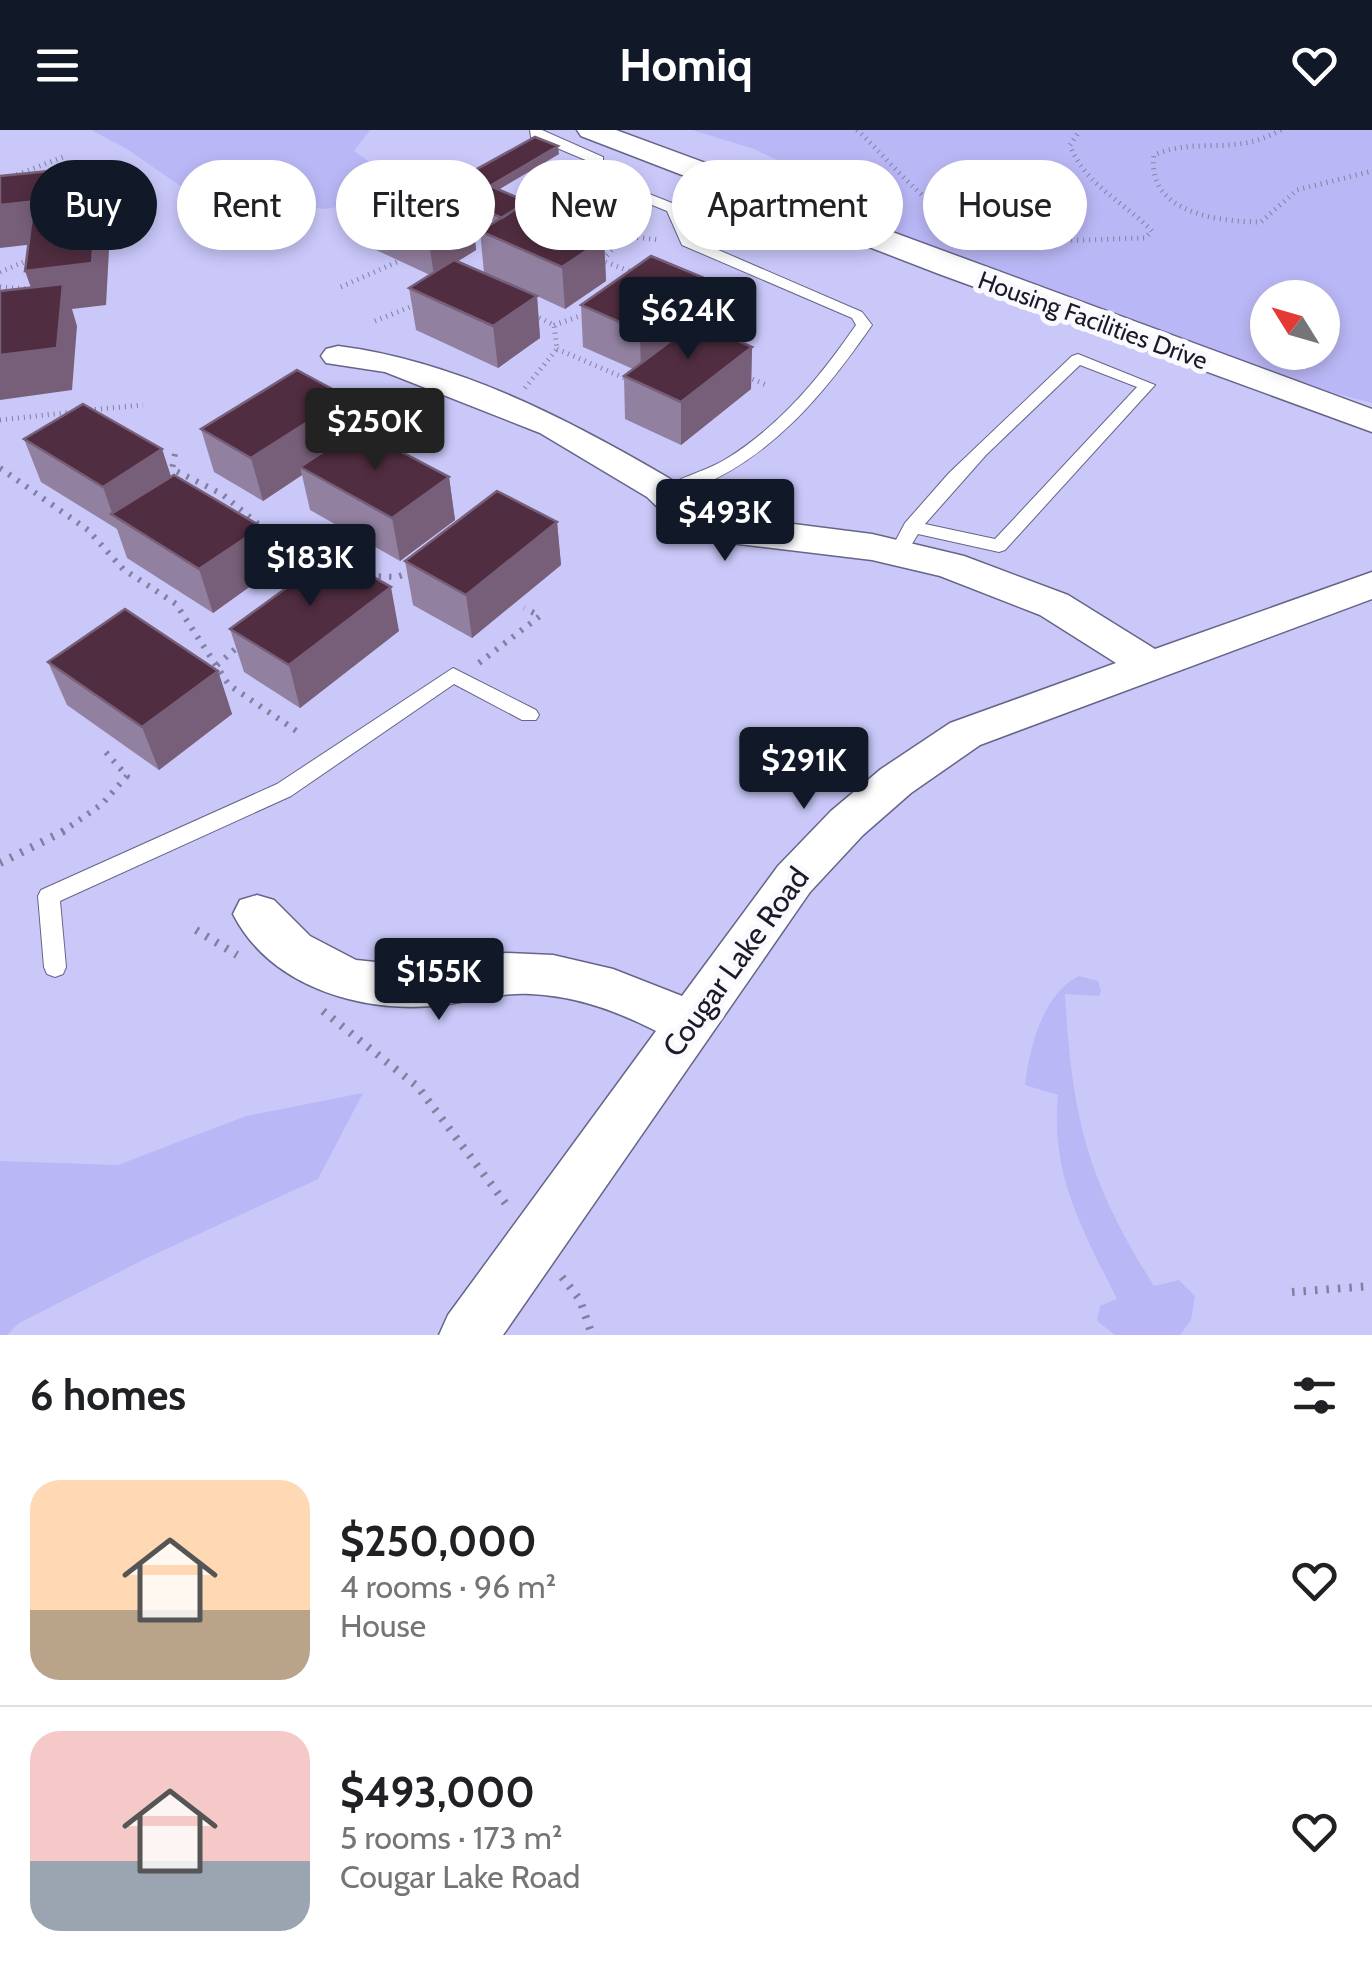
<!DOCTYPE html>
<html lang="en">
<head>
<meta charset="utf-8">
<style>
	body { margin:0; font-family:Cabin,sans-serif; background:#f2f2f2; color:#202124; height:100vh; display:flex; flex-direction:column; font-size:38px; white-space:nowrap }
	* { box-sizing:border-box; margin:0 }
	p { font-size:32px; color:#757577 }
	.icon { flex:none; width:55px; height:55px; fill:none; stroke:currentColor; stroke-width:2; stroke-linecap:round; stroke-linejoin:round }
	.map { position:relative; height:1205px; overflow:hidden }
	.side { display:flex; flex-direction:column; background:#fff; flex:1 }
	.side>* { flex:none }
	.guide { position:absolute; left:30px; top:30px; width:1312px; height:90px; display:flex; gap:20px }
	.needle { width:65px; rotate:307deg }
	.tools { position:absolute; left:1250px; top:150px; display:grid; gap:20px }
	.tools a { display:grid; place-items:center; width:90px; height:90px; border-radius:50%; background:#fff; box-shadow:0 5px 15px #0003; font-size:50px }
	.price { position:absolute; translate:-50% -85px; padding:0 22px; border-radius:10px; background:#111827; color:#fff; font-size:32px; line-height:65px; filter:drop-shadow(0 2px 5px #0008) }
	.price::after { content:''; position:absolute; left:50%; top:60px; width:30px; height:22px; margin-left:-15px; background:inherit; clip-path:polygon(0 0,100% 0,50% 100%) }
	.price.selected { background:#222; color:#fff }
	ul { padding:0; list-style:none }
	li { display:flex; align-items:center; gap:30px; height:250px; padding:0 30px }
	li+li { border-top:2px solid #e0e0e0 }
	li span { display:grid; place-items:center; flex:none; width:280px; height:200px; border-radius:30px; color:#555 }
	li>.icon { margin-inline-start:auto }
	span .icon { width:120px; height:120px; fill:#fffc; stroke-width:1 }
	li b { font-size:42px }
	h2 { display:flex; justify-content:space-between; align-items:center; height:120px; padding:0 30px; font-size:42px }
	.chip { padding:0 35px; border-radius:45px; background:#fff; box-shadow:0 5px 15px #0003; font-size:35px; line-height:90px }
	.chip.selected { background:#111827; color:#fff }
	header { display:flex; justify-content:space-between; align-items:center; height:130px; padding:0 30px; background:#111827; color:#fff; font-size:45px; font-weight:800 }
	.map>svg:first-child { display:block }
	.built { fill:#c9c8f9; fill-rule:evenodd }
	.green { fill:#bab7f6; fill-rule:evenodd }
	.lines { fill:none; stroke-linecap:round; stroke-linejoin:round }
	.lane-casing { stroke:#666489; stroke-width:2 }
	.street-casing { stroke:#666489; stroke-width:3 }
	.path-far2 { stroke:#81809e; stroke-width:5; stroke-dasharray:1 5; stroke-linecap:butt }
	.path-far1 { stroke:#81809e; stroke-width:6; stroke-dasharray:2.5 8; stroke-linecap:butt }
	.path { stroke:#81809e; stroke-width:8; stroke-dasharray:2.5 9; stroke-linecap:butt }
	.lane { fill:#fff; fill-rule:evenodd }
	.street { fill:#fff; fill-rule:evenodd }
	.wall { fill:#9280a0; fill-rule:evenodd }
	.shaded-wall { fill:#785f79 }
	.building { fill:#502d40; stroke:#785f79; stroke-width:2.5 }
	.labels { text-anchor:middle; stroke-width:10; stroke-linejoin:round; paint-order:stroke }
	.far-street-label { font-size:25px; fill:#1a1a29; stroke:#fafafe }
	.street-label { font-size:30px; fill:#1a1a29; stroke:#fafafe }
</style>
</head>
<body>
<header><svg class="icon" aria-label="menu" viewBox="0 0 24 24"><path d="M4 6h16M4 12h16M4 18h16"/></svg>Homiq<svg class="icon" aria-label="heart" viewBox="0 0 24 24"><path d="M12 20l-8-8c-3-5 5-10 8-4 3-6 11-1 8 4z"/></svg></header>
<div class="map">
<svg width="1372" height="1205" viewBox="0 0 1372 1205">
	<rect width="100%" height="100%" fill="#d5d4ff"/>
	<path class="built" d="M0,0H1372V1205H0ZM1268,168H1322V222H1268Z"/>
	<path class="green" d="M91,0H370L354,21L416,64L325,79L255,70L221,75L189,62L127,19Z
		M692,0H1372V273L1289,251L1020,148L793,72L784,55L788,45L777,30L754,19ZM1268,168H1322V222H1268Z
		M1079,846L1098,851L1101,861L1099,866L1065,864C1072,988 1087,1049 1154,1156L1179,1150L1195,1166L1191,1190L1180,1205H1115L1097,1191L1100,1176L1117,1169C1083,1101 1050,1044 1058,965L1025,955C1029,919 1043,863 1079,846Z
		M363,963L318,1049L149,1127L19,1193L7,1205H0V1031L118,1035L246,986Z"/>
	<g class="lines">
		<defs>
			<path id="lane" d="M530,0H542L603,27V33L591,41L672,73L712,47H722V53L680,79L693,109L862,182L872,195C825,263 774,325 696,358C684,363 672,370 659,368L656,364C674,348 705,342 726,329C781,295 820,247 856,195L852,188L682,115L667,81L558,37V31L580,36L588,31L531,7Z
				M1078,224L1155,255L1005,420L999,422L918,404L904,427H892L889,423L905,393L949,343L1072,226ZM1080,235L1137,257L995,409L925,394L986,325Z
				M453,538L536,580L539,585L536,590H522L454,554L291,666L60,771L66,837L63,844L55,847L47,844L44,837L38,766L41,760L277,654Z"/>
			<path id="street" d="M577,0H616L1372,279V302L939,144L581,6Z
				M338,216C456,231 566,288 667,347C685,358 698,374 716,384L872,404L964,426L1068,465L1155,519L1372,442V469L980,615L911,663L863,705L810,762L503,1205H439L448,1185L656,901C617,881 576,866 531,864C498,862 465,873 432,876C357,882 269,855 233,784L240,770L257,765L274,770L310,806L356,830L405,835L506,823L553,825L613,839L682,866L778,736L831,681L881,639L950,593L1116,533L1040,485L940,446L872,430L730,413L690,402L671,390L647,367L540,303L385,242L326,233L321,226L326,219Z"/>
		</defs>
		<use href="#lane" class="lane-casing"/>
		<use href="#street" class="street-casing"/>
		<path class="path-far2" d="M857,0C885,26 910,58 941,80C1000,121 1078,109 1145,108L1152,101C1124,72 1085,55 1070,15L1080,0
			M1281,0C1233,27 1199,6 1154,25C1146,83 1219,92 1261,92L1297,60L1372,41
			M0,51L66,26
			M50,67L67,62
			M535,82L552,78L624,106L661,110
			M100,109L146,93
			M600,130L632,142
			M603,130L624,106
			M0,142L31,129
			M0,157L27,159
			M341,157L399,131
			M375,191L420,173
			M554,195L586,184
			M557,219L629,250
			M747,247L769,256
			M525,258L557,219L554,195L534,185
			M89,280L143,275
			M0,290L72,282"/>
		<path class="path-far1" d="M175,324L172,339L222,364L318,444
			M0,338L88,400L123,439L176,474L229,555L301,604
			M368,446L397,447L414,441
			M479,533L540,486L524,478
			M217,535L241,514
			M62,702L102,674L127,646L104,620"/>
		<path class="path" d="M0,733L66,700
			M196,800L237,825
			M323,881L418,957L509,1078
			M562,1147L580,1170L592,1205
			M1292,1162L1372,1156"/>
		<use href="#lane" class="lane"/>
		<use href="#street" class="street"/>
	</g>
	<path class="wall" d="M559,24L498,60L540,83L604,109L606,151L565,179L537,166L540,208L498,238L416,200L409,158L430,145L361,113L354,72L440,65L439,60ZM472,82L495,92L480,101L484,143L458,131L476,120Z
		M568,71L633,77V85L613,98L568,79Z
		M581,175L708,192L703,196L752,217L751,259L681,315L625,289L624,246L633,239L583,217Z
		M201,299L354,302L449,347L455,390L400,431L310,380L302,345L263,371L214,342Z
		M24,309L162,319L171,347L262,397L273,440L213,483L127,428L117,399L41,352Z
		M557,392L561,435L472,508L413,475L405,431Z
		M230,499L399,501L300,578L244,542Z
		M48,532L218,541L232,584L159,640L67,575Z"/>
	<path class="shaded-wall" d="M558,16L559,24L491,64L490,56Z
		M50,41L63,81L61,111L0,118V75Z
		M633,77V85L613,98V90Z
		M96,79L109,120L106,175L72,179L77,196L72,260L0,270V225L40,183L25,141Z
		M472,79L476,120L434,146L428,105Z
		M604,109L606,151L565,179L562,137Z
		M709,150L708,192L641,243L640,201Z
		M537,166L540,208L498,238L493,196Z
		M752,217L751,259L681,315V272Z
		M347,267L355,309L300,337L302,345L263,371L251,328Z
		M162,319L176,362L113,386L103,357Z
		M449,347L455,390L400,431L392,388Z
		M557,392L561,435L472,508L466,465Z
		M262,397L273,440L213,483L199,439Z
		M391,457L399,501L300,578L289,535Z
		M218,541L232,584L159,640L142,597Z"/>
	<path class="building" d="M535,7L558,16L490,56L540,77L535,80L522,75L502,88L439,60Z
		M50,41L47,70L0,75V46Z
		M398,48L472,79L428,105L354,72Z
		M587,59L633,77L613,90L568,71Z
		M522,75L604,109L562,137L480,101Z
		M96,79L92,133L25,141L32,86Z
		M651,126L709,150L640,201L581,175Z
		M454,130L537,166L493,196L409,158Z
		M63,154L57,218L0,225V161Z
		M696,192L752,217L681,272L624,246Z
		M297,240L347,267L251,328L201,299Z
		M83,274L162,319L103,357L24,309Z
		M358,299L449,347L392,388L300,337Z
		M174,345L262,397L199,439L111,384Z
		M497,361L557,392L466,465L405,431Z
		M333,424L391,457L289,535L230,499Z
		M125,479L218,541L142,597L48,532Z"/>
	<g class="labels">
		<g class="far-street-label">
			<text transform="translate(1093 190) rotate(20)" y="9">Housing Facilities Drive</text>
		</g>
		<g class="street-label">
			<text transform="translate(736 832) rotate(-54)" y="10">Cougar Lake Road</text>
		</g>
	</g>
</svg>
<div class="tools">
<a><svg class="needle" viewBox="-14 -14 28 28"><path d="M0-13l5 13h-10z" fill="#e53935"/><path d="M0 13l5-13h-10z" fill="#757577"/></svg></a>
</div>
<b class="price" style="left:688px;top:232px">$624K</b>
<b class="price selected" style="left:375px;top:343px">$250K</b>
<b class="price" style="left:725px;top:434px">$493K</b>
<b class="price" style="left:310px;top:479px">$183K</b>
<b class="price" style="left:804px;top:682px">$291K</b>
<b class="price" style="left:439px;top:893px">$155K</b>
<div class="guide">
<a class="chip selected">Buy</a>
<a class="chip">Rent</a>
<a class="chip">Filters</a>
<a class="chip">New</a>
<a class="chip">Apartment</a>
<a class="chip">House</a>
</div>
</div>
<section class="side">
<h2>6 homes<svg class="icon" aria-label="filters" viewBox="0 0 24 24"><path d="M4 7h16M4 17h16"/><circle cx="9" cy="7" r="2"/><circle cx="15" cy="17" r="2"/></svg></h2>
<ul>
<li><span style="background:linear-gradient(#ffd9b3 65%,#b9a48a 0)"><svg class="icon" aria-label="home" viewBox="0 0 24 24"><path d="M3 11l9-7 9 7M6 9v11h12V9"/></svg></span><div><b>$250,000</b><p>4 rooms · 96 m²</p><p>House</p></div><svg class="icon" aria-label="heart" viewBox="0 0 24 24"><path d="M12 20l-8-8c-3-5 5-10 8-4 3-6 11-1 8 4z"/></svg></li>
<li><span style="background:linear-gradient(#f6c9c9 65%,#9aa5b1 0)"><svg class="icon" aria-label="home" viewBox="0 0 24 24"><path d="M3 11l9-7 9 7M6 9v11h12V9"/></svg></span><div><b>$493,000</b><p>5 rooms · 173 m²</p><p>Cougar Lake Road</p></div><svg class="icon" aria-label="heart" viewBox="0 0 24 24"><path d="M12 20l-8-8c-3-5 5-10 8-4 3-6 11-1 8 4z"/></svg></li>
</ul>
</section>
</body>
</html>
